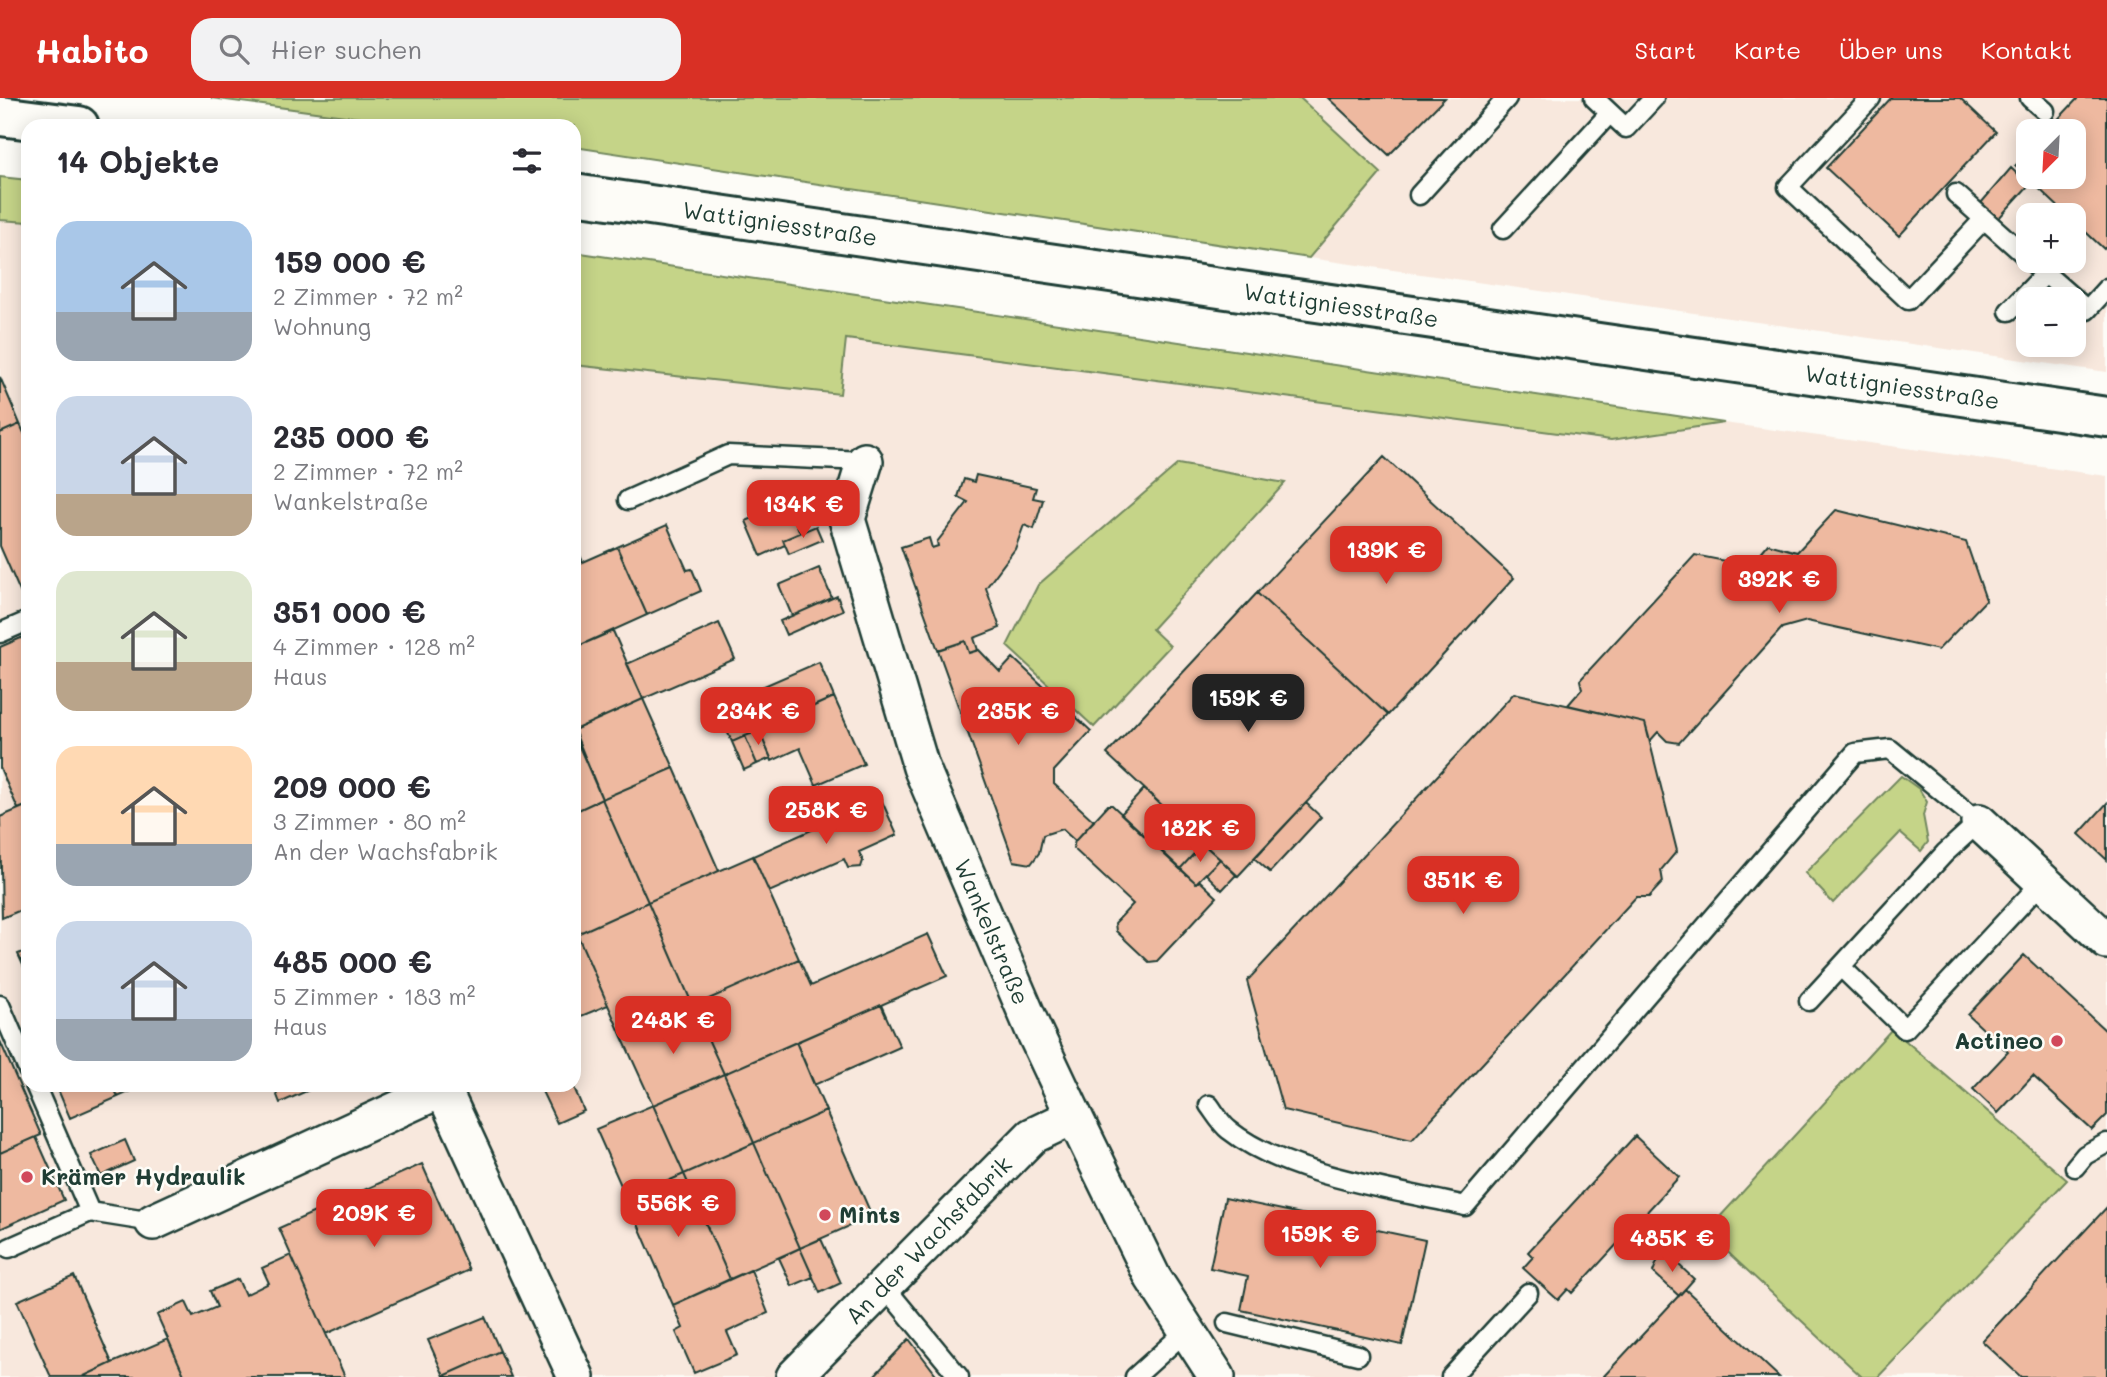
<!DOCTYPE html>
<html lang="de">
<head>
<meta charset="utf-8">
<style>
	body { margin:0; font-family:Mali,sans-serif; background:#f2f2f3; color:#2b2b33; height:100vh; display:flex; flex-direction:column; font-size:26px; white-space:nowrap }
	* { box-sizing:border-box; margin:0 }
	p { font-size:23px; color:#7c7c81 }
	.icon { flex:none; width:38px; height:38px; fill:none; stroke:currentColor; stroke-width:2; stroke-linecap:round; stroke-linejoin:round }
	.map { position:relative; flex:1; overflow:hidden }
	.side { position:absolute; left:21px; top:21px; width:560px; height:973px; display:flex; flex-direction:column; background:#fff; border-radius:21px; box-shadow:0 4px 18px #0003 }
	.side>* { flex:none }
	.needle { width:46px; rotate:204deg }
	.fabs { position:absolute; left:2016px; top:21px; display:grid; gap:14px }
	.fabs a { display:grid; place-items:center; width:70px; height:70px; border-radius:14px; background:#fff; box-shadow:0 4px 18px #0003; font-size:35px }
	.price { position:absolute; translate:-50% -60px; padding:0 16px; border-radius:14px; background:#d93025; color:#fff; font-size:23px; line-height:46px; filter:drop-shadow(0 2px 4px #0008) }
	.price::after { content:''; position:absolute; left:50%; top:42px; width:21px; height:16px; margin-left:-10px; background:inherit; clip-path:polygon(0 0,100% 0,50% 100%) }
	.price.current { background:#222; color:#fff }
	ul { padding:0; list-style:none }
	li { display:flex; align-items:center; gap:21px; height:175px; padding:0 35px }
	li span { display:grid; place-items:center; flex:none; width:196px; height:140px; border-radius:21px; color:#555 }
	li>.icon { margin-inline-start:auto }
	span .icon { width:84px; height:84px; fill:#fffc; stroke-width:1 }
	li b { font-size:30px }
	h2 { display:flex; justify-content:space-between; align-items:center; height:84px; padding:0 35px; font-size:30px }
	header { display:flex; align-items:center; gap:42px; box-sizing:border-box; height:98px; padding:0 35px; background:#d93025; color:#fff }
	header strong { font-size:33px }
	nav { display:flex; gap:38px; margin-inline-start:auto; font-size:24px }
	.search { width:490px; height:63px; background:#f2f2f3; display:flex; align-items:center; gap:18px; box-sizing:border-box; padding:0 24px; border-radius:21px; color:#7c7c81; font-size:26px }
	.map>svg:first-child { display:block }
	.built { fill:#f8e8dd; fill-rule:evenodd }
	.green { fill:#c5d488; stroke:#72885e; stroke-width:2 }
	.building { fill:#eeb9a0; stroke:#1f3d34; stroke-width:2 }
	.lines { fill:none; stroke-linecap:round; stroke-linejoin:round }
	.lane-casing { stroke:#1f3d34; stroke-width:23 }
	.street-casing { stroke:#1f3d34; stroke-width:40 }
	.secondary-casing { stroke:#1f3d34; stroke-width:44 }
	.lane { stroke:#fdfcf7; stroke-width:18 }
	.street { stroke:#fdfcf7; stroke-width:35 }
	.secondary { stroke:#fdfcf7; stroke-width:38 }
	.poi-dot { fill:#d1495b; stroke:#fdfcf7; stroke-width:2.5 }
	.labels { text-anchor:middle; stroke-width:5; stroke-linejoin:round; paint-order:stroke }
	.street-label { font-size:23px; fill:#1f3d34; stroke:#fdfcf7 }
	.poi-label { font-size:23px; font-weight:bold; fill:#1f3d34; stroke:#fdfcf7; text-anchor:start }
</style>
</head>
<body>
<header>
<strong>Habito</strong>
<div class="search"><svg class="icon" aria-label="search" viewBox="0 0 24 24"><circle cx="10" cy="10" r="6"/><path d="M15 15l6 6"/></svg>Hier suchen</div>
<nav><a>Start</a><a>Karte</a><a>Über uns</a><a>Kontakt</a></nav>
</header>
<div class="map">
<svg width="2107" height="1279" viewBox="0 0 2107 1279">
	<rect width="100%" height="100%" fill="#fdfcf7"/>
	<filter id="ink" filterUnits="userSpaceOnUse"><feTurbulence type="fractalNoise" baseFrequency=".0143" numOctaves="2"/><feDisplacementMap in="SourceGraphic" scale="14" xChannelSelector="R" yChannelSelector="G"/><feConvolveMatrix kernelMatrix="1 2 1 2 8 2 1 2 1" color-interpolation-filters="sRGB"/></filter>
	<g filter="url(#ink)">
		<path class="built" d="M211,0H2107V274L1309,160L574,49V28H420ZM2028,33H2074V79H2028ZM2028,117H2074V163H2028ZM2028,201H2074V247H2028Z
			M0,122L28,124V987H574V267L839,296L845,241L1611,342L1724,325L2107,378V1279H0Z"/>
		<path class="green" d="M211,0H1300L1381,75L1309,160L574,49V28H420Z
			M0,79L28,82V124L0,122Z
			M574,154L1724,325L1611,342L846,241L840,296L574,267Z
			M1178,366L1285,385L1152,531L1170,548L1094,629L1007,548L1038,487Z
			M1901,678L1919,691L1927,704L1923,717L1928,744L1921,753L1900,735L1833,805L1805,775Z
			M1892,931L2067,1082L1878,1279H1862L1706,1134Z"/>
		<path class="building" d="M1328,0H1445L1389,57Z
			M1891,0H1960L1996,34L1899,138L1826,70Z
			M2078,0H2107V148L2104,151L2074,123V117H2067L2015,68L2028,54V79H2074V33H2047Z
			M2011,70L2029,87L1998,121L1981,105Z
			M0,279L20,326L0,335Z
			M20,326L28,344V493L21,496L0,448V335Z
			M1384,359L1514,480L1388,617L1257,495Z
			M976,377L1036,390L1033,400L1043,402L1034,431L1024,427L1015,451L986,490L1000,530L974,540L978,552L969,555L965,543L938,552L901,449L929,440L932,450L938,448L937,444L968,404L958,399L964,381L974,384Z
			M788,405L800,435L783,442L785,447L761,458L746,423Z
			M1836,412L1966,444L1986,502L1938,552L1807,523L1782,530L1679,645L1667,643L1658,634L1650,643L1645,625L1568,607L1582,591L1580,582L1695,457L1750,468L1768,446L1797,454Z
			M667,427L687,472L692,471L701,493L647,517L617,449Z
			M816,428L822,442L789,456L783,442Z
			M574,444L583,464L574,468Z
			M617,449L647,517L574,550V468Z
			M819,470L832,500L792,518L779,487Z
			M1257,495L1388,617L1238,778L1107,656Z
			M837,498L843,512L786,537L780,523Z
			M719,525L735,561L643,601L627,566Z
			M613,533L643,601L574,632V550Z
			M28,537V707L18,711L0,670V549Z
			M965,543L969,555L979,552L1000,574L1013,560L1091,633L1054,673V686L1094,723L1075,743L1062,731L1043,737L1039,755L1031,766L1014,763L938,552Z
			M819,564L834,599L732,644L716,609Z
			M1514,595L1645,625L1677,753L1661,772L1663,784L1649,799H1636L1412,1042L1283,1012L1247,883Z
			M834,599L864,666L816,687L800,650L772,663L759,633Z
			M643,601L674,670L602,701L574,632Z
			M759,633L771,660L757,666L745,638Z
			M574,637L602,701L574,714Z
			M745,638L757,666L744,672L732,644Z
			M674,670L719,773L648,804L602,701Z
			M1144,691L1203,746L1180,771L1121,716Z
			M602,701L648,804L577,836L574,830V714Z
			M881,701L897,737L859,754L863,763L861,769L848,770L844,761L769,794L753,758Z
			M1306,705L1321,719L1270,774L1254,760Z
			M2107,705V762L2079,736Z
			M28,707V809L2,820L0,719Z
			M1108,707H1112L1196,785L1200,783L1217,799L1157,863L1149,864L1116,833L1115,825L1133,806L1073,750L1075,743Z
			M1203,746L1220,761L1196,785L1180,771Z
			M753,758L799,861L693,908L648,804Z
			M1220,761L1236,777L1222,792L1206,776Z
			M648,804L693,908L622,939L577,836Z
			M577,836L608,907L574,921V837Z
			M928,836L947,878L724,976L693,908L799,861L811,888Z
			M28,852V878L18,856Z
			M2024,857L2107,934V1017L2092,1032L2033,978L1998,1015L1973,991L2008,954L1968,917Z
			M881,907L900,949L814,987L796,944Z
			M693,908L724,976L653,1007L622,939Z
			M0,943L41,1037L0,1055Z
			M796,944L826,1013L754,1045L724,976Z
			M724,976L754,1045L684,1076L653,1007Z
			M56,987H113L118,999L70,1020Z
			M113,987H145L118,999Z
			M273,987H320L280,1005Z
			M539,987H573L584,1013L557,1025Z
			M653,1007L684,1076L627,1101L596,1031Z
			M826,1013L872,1118L800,1150L754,1045Z
			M1635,1038L1679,1079L1572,1195L1568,1191L1558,1202L1523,1170L1533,1159L1528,1154Z
			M36,1039L64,1102L0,1131V1055Z
			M125,1042L134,1063L101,1078L91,1057Z
			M754,1045L800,1150L730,1181L684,1076Z
			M422,1066L469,1172L326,1236L279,1130Z
			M684,1076L730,1181L673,1207L627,1101Z
			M1225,1100L1425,1142L1402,1247L1241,1212L1248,1178L1210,1170Z
			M2107,1109V1279H2021L1982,1243Z
			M821,1141L841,1185L820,1195L800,1150Z
			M800,1150L813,1179L792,1188L779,1160Z
			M1662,1151L1694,1181L1679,1198L1653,1174Z
			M291,1157L345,1279H185L157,1217L186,1204L193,1219L217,1209L210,1193L238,1181L245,1197L269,1185L262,1170Z
			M751,1172L768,1215L727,1234L737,1257L694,1275L676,1234L683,1230L673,1207Z
			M74,1178L112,1265L82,1279H51L17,1203Z
			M1685,1191L1779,1279H1603Z
			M485,1219L500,1253L444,1278L428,1242Z
			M168,1241L185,1279H82L112,1265Z
			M909,1241L938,1279H873Z
			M500,1253L511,1279H444V1278Z"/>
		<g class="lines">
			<defs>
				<path id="lane" d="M1594,0L1610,15
					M1871,0L1788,89L1908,202L1984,121
					M2030,0L2045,13
					M1956,96L2028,160
					M1419,97L1507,0
					M1503,131L1610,15L1626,30L1654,0
					M2031,163L2087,212L2107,190
					M2009,213L2046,175
					M628,402L728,357L865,363
					M0,535L28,523
					M1841,869L1905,931L2044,782
					M0,907L28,972
					M35,987L90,1114
					M1209,1007C1215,1015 1221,1026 1229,1032C1287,1078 1393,1091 1465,1108L1855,655L1890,651L1979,724L1945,755L1809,903
					M2075,1069L2085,1057L2107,1045
					M9,1150L90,1114L153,1124
					M884,1188L959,1279
					M1227,1225L1358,1257
					M1135,1279L1186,1233
					M1451,1279L1528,1195"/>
				<g id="street">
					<path id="s1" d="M865,363L847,421L921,669L1033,931L1074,1018L1153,1180L1217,1279"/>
					<path d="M1979,724L2107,843"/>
					<path d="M441,987L576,1279"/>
					<path d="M153,1124L442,991"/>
					<path id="s2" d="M794,1279L1032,1038L1074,1018"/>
				</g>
				<g id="secondary">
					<path d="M0,18L79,28"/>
					<path id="s3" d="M574,96L2107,319"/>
				</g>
			</defs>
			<use href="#lane" class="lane-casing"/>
			<use href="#street" class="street-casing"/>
			<use href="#secondary" class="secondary-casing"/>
			<use href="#lane" class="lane"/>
			<use href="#street" class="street"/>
			<use href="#secondary" class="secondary"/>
		</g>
	</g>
	<g class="poi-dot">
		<circle cx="2057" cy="943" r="7"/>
		<circle cx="27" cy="1079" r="7"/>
		<circle cx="825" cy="1117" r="7"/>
	</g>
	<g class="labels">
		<g class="street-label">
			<text dy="8" stroke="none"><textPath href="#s3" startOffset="208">Wattigniesstraße</textPath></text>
			<text dy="8" stroke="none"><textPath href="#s3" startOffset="775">Wattigniesstraße</textPath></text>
			<text dy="8" stroke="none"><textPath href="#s3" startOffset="1342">Wattigniesstraße</textPath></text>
			<text dy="8" stroke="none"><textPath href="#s1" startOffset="499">Wankelstraße</textPath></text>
			<text dy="8" stroke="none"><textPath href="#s2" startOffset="192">An der Wachsfabrik</textPath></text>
		</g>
		<g class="poi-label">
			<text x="2043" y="951" text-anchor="end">Actineo</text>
			<text x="41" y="1087">Krämer Hydraulik</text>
			<text x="839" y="1125">Mints</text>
		</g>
	</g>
</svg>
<div class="fabs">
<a><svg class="needle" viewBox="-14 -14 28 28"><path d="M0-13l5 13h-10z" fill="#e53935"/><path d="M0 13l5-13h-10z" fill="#7c7c81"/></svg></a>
<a>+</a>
<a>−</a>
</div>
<b class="price" style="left:803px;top:442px">134K €</b>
<b class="price" style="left:1386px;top:488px">139K €</b>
<b class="price" style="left:1779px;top:517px">392K €</b>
<b class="price current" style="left:1248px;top:636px">159K €</b>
<b class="price" style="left:758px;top:649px">234K €</b>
<b class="price" style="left:1018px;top:649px">235K €</b>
<b class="price" style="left:826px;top:748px">258K €</b>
<b class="price" style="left:1200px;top:766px">182K €</b>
<b class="price" style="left:1463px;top:818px">351K €</b>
<b class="price" style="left:673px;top:958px">248K €</b>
<b class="price" style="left:678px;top:1141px">556K €</b>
<b class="price" style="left:374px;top:1151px">209K €</b>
<b class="price" style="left:1320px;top:1172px">159K €</b>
<b class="price" style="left:1672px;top:1176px">485K €</b>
<section class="side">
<h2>14 Objekte<svg class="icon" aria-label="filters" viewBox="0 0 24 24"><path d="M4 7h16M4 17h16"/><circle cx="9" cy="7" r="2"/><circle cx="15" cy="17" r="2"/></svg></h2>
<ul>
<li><span style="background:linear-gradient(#a9c7e8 65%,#9aa5b1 0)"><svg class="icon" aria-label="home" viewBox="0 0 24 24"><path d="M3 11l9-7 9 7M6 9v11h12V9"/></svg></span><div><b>159 000 €</b><p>2 Zimmer · 72 m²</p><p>Wohnung</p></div></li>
<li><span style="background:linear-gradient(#c9d6e8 70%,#b9a48a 0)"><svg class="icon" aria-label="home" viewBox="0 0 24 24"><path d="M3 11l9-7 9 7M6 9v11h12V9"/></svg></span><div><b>235 000 €</b><p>2 Zimmer · 72 m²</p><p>Wankelstraße</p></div></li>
<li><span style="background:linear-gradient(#dfe7d0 65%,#b9a48a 0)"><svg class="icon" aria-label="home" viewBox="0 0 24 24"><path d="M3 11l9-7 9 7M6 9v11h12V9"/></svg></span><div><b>351 000 €</b><p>4 Zimmer · 128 m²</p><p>Haus</p></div></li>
<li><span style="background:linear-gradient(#ffd9b3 70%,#9aa5b1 0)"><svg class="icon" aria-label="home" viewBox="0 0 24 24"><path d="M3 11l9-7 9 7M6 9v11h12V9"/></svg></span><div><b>209 000 €</b><p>3 Zimmer · 80 m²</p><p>An der Wachsfabrik</p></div></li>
<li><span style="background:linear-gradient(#c9d6e8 70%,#9aa5b1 0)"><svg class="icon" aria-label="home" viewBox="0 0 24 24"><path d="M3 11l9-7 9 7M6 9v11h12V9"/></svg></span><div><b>485 000 €</b><p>5 Zimmer · 183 m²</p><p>Haus</p></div></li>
</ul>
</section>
</div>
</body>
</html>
